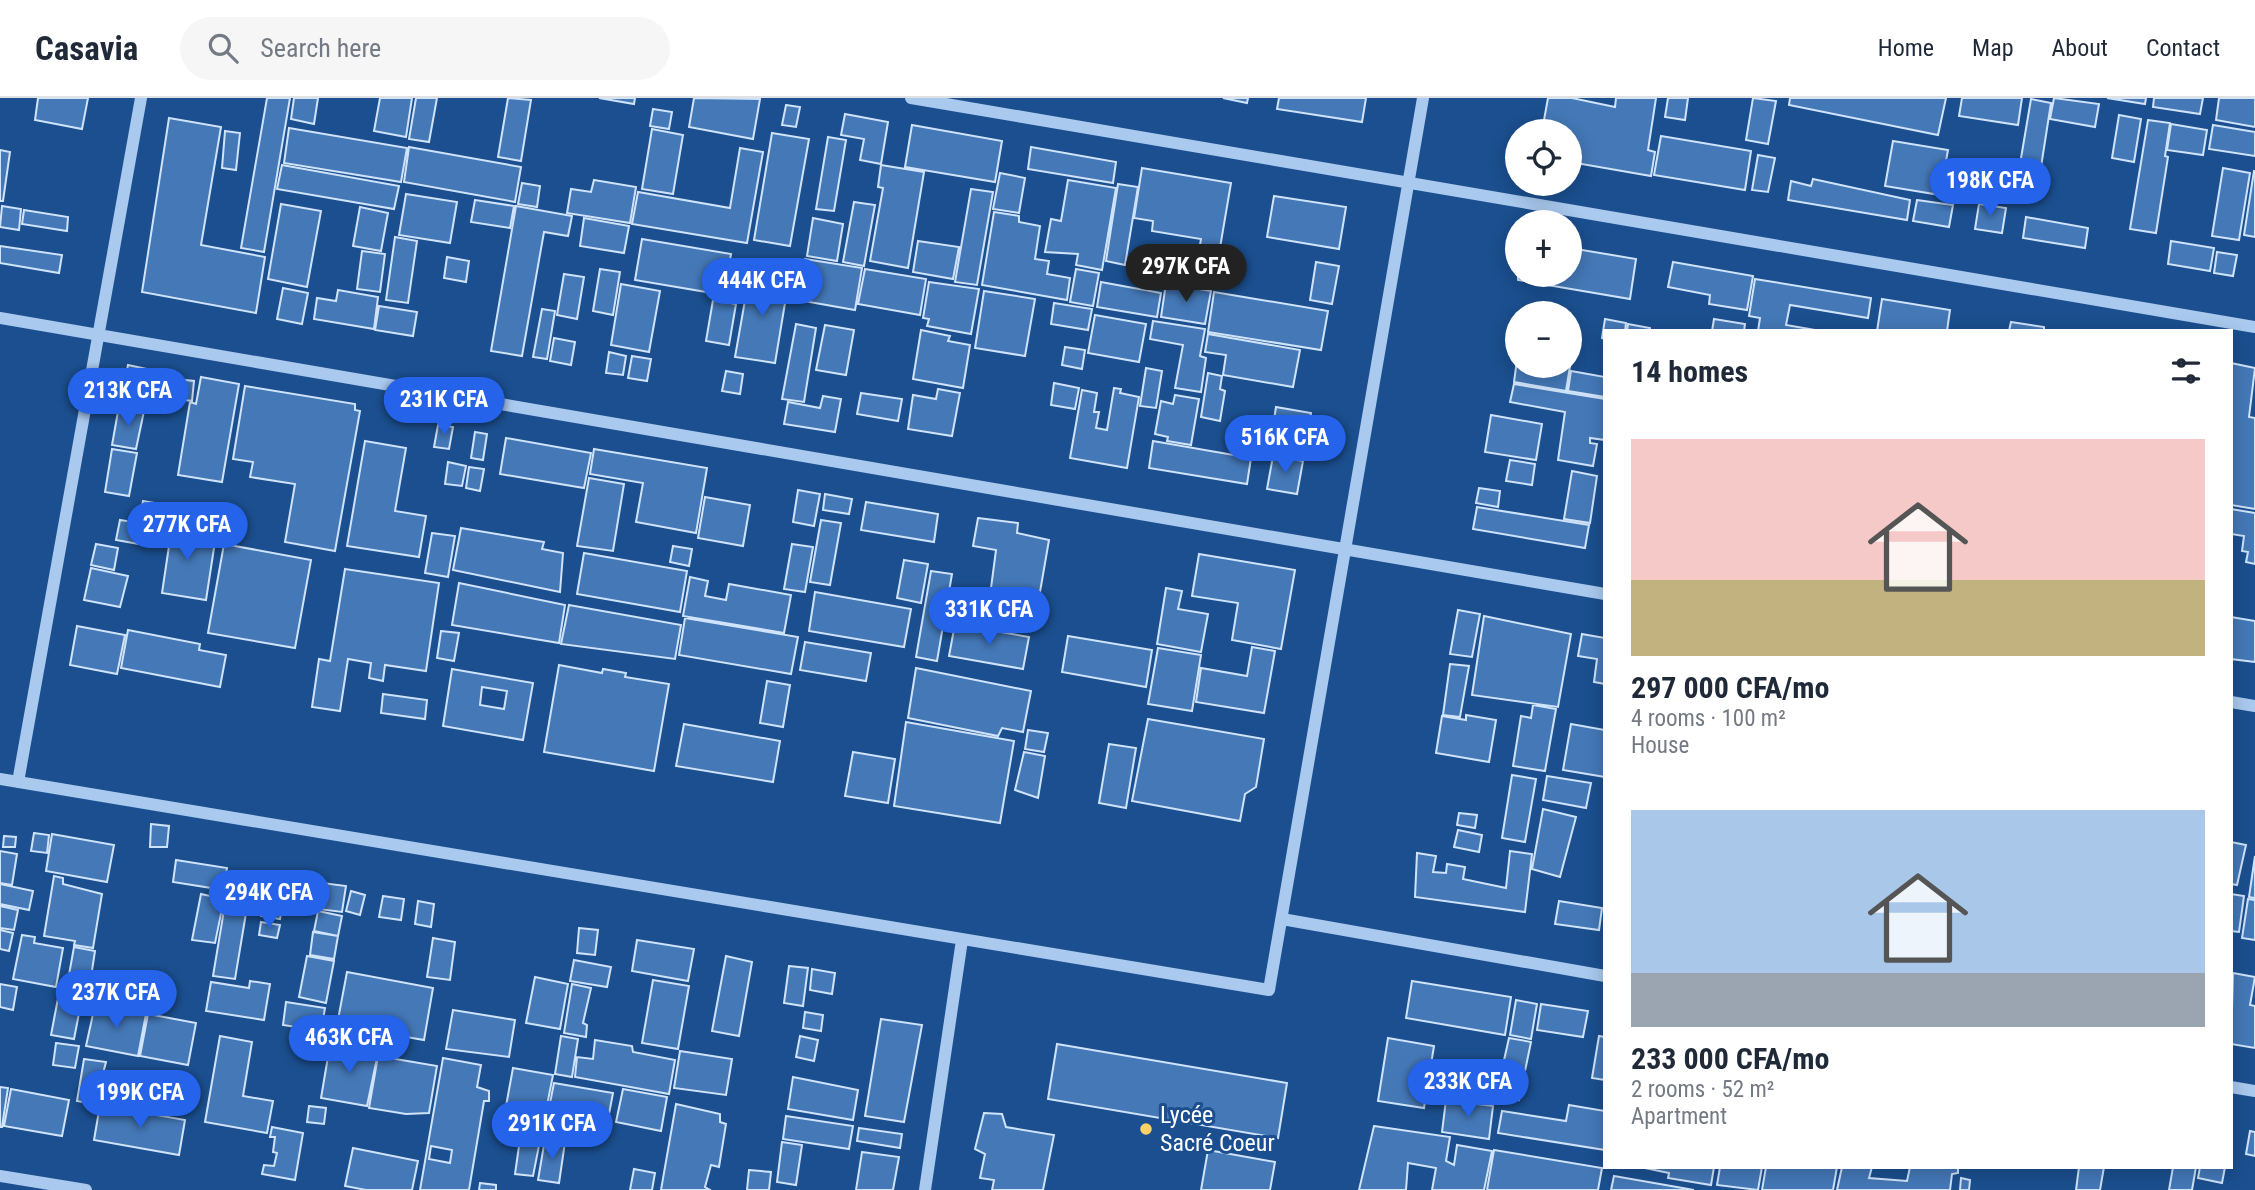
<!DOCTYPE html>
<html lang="en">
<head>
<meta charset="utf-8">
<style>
	body { margin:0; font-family:"Roboto Condensed",sans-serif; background:#f6f6f7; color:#1f2937; height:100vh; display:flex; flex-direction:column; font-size:26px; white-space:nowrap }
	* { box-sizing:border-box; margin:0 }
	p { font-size:23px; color:#747a83 }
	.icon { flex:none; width:38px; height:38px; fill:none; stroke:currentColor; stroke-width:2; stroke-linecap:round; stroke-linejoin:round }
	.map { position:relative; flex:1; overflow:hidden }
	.panel { position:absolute; left:1603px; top:231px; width:630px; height:840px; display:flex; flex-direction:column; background:#fff; border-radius:0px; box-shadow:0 4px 18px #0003 }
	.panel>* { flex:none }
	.tools { position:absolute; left:1505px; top:21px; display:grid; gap:14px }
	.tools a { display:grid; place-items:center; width:77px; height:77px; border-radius:50%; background:#fff; box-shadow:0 4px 18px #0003; font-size:35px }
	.price { position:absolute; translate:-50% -60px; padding:0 16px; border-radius:24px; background:#2563eb; color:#fff; font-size:23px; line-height:46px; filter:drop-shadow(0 2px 4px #0008) }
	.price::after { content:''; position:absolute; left:50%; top:42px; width:21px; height:16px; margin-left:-10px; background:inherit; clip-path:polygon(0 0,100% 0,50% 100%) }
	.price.on { background:#222; color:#fff }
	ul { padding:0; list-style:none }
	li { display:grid; align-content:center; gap:14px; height:371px; padding:0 28px }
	li span { display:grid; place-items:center; height:217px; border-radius:0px; color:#555 }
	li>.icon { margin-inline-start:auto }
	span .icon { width:126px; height:126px; fill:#fffc; stroke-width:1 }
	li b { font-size:30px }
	h2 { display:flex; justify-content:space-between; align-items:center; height:84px; padding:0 28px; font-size:30px }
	header { display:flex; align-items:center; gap:42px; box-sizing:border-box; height:98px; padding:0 35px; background:#fff; border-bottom:2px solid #e0e1e3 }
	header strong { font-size:33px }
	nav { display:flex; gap:38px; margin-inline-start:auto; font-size:24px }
	.search { width:490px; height:63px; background:#f6f6f7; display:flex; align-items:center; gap:18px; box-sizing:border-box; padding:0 24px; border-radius:38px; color:#747a83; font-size:26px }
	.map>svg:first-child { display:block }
	.building { fill:#4478b7; stroke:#cfe3fa; stroke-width:2; fill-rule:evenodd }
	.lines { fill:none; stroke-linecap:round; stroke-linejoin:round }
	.minor { stroke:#a9c9ee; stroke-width:12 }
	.poi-dot { fill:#ffd166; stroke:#1b4f8f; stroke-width:2.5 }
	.labels { text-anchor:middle; stroke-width:6; stroke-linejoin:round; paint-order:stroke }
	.poi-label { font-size:24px; fill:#fff; stroke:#1b4f8f; text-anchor:start }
</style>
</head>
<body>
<header>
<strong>Casavia</strong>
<div class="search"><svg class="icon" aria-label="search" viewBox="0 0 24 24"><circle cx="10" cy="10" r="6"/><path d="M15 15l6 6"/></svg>Search here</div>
<nav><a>Home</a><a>Map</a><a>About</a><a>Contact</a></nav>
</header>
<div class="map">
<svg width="2255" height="1092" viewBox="0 0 2255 1092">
	<rect width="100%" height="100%" fill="#1b4f8f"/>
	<path class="building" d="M38,0H88L82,31L35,22Z
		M267,0H290L264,154L241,150Z
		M294,0H318L314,26L291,21Z
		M380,0H412L406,39L374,33Z
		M416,0H437L429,44L409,41Z
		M508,0L531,2L521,63L498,59Z
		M599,0H635L634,6Z
		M694,0L760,1L753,41L689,29Z
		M1223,0H1248L1247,5Z
		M1279,0H1366L1362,24L1277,11Z
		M1548,0H1572L1615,9L1616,0H1656L1648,52L1655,54L1651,78L1570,64V33H1542Z
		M1668,0H1688L1685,22L1665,19Z
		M1753,0L1776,3L1768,46L1746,42Z
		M1790,0H1946L1938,37L1789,7Z
		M1962,0H2022L2018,27L1959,18Z
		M2054,0L2099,6L2095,29L2050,21Z
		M2107,0H2146L2145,6Z
		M2154,0H2203L2200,16L2153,9Z
		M2219,0H2255V29L2216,22Z
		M2031,1L2051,5L2041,69L2020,66Z
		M786,7L800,9L796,29L782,27Z
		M653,11L672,14L669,31L650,28Z
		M845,16L888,24L881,66L860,62L864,41L841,37Z
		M2119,17L2141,21L2134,64L2112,60Z
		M169,20L221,29L201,147L265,159L256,215L142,194Z
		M2148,22L2170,25L2165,58L2168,59L2156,135L2130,131Z
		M2171,26L2207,32L2203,57L2167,52Z
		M912,27L1002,43L995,84L905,69Z
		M2213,27L2255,34V58L2209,51Z
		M289,30L407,50L401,84L284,65Z
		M652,31L683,37L673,96L642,91Z
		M225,33L240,35L236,72L222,70Z
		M772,35L809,41L790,148L754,142Z
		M1661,38L1751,53L1745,92L1654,77Z
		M828,39L846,42L834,113L816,111Z
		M1893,43L1948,52L1940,97L1885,88Z
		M409,49L521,69L515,104L404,84Z
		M1031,49L1116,64L1113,85L1028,71Z
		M740,50L763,54L747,145L632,126L638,94L730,110Z
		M0,52L10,54L3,103H0Z
		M1758,57L1775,60L1768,94L1752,92Z
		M282,67L399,88L394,111L277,91Z
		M881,67L924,74L908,170L870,163L883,90L878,89Z
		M1142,70L1231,85L1214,185L1194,182L1201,141L1152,133L1153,123L1134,120Z
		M2223,70L2250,75L2239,142L2212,138Z
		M2254,73H2255V139L2244,137Z
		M1000,75L1025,80L1019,115L993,111Z
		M1988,76L2012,80L2009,100L1984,96Z
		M1813,81L1910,102L1907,122L1788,102L1791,83L1811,88Z
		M594,82L636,89L630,125L567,115L571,91L591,94Z
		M1068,82L1116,90L1102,172L1076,167L1078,156L1045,154L1051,121L1061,123Z
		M522,85L540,88L537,109L518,106Z
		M1118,86L1138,89L1125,167L1106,163Z
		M971,91L993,94L977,187L955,184Z
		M406,96L457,104L450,145L399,137Z
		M1274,98L1346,109L1339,151L1267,139Z
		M475,102L514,108L510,130L471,124Z
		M1917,102L1953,107L1949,129L1913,123Z
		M854,104L875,107L864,168L843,164Z
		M281,106L321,113L307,189L268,181Z
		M1979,106L2006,110L2002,135L1975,131Z
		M2,108L21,111L19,132L0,129Z
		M516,108L572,118L568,138L544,134L522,258L491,253Z
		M360,109L388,115L381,153L353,148Z
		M24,112L68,119L67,133L22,126Z
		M994,114L1019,118V124L1040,128L1035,161L1049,163L1047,176L1070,180L1067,202L982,187Z
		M2026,119L2088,130L2085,150L2023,140Z
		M584,120L629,128L624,155L580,148Z
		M813,120L843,126L837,163L807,158Z
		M395,139L417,143L408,205L386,202Z
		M642,141L731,156L724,197L635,182Z
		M918,143L959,149L953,181L913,174Z
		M2171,143L2214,150L2210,173L2168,166Z
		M0,148L62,157L59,175L0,165Z
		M1570,150L1636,161L1630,201L1518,182V177H1570Z
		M362,153L385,156L380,194L357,191Z
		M2217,154L2237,157L2233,178L2214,175Z
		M447,159L469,163L466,184L444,180Z
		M805,161L862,170L855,212L798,202Z
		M1316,164L1339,168L1332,206L1310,202Z
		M1673,164L1753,178L1747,212L1709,206L1710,197L1668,189Z
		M600,171L620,174L613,217L593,213Z
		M865,171L926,181L920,217L858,206Z
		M1076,171L1099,175L1093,208L1070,204Z
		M750,174L789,181L775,265L735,259Z
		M564,176L584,179L577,221L557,217Z
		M1755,181L1871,200L1868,220L1790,207L1786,227L1821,233H1758L1760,220L1749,218Z
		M929,184L979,191L971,236L927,228L929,221L923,220Z
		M1101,184L1161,195L1157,219L1097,209Z
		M1166,185L1211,193L1205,226L1161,219Z
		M621,186L660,193L649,254L611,247Z
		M283,190L308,195L302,226L277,221Z
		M338,192L378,199L374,231L314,221L317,200L336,203Z
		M984,193L1035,201L1025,258L975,250Z
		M1214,194L1328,213L1321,252L1208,234Z
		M1882,201L1950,212L1947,233H1877Z
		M713,202L736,206L729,247L706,243Z
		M1054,205L1092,211L1088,232L1051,226Z
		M379,208L417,214L413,238L375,232Z
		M542,211L555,213L547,261L533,259Z
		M1095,217L1146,226L1139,264L1088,255Z
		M1605,221L1626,225L1625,233H1605V241L1602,240Z
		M1714,221L1745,226L1744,233H1712Z
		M1153,223L1205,231L1200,258L1206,260L1201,294L1175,290L1183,247L1150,241Z
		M2011,224L2044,229V233H2009Z
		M796,226L816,230L804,304L782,301Z
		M1628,226L1650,230V233H1627Z
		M825,227L854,232L846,277L816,272Z
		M921,232L950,238L948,243L970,247L963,290L913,281Z
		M1208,236L1300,252L1293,289L1223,277L1226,257L1205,254Z
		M554,240L575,244L571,267L550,263Z
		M1065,249L1085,252L1082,271L1062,267Z
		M609,254L626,258L623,277L606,275Z
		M1570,256H1572L1566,293L1514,284L1517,262V268H1570Z
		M632,258L651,261L647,283L628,280Z
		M2231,265L2255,270L2249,319L2255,320V411L2231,407Z
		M128,267L147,271L141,309L117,305L123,271L127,272Z
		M1146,270L1162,273L1156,310L1140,308Z
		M726,273L743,276L740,296L722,293Z
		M1571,273L1605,279V299L1568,293Z
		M1208,275L1222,278L1220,291L1225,293L1220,323L1201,319Z
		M201,279L239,286L222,384L178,377L190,304L196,306Z
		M166,280L194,283L192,303L164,299Z
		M1054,285L1079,290L1075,311L1051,307Z
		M1514,286L1605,301V342L1590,340V345L1597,346L1593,368L1558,362L1565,314L1510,304Z
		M245,288L355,306V312L360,313L335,453L285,444L295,386L250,379L253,364L233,361Z
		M1114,290L1121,291L1120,295L1139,299L1127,370L1070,360L1082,292L1097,295L1094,314H1099L1096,330L1107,332Z
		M938,291L960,295L952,338L908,331L913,297L936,301Z
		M861,295L902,301L898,323L857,316Z
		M1175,297L1199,301L1191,347L1167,343L1168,339L1155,336L1161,303L1173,306Z
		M823,298L841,301L835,334L784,326L788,304L820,310Z
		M119,308L144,313L136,351L112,347Z
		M1276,309L1311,315L1304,358L1269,353Z
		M1491,317L1542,326L1536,362L1485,354Z
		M438,327L453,329L449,351L434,349Z
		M475,334L487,336L483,362L471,360Z
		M506,340L591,355L584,390L500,376Z
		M365,343L406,350L395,413L426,418L419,459L347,448Z
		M1153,343L1251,360L1247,386L1149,370Z
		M112,351L137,355L129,398L105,394Z
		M594,351L707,370L696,435L636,424L643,385L590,376Z
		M1273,358L1303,363L1297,396L1267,391Z
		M1510,362L1535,366L1532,387L1506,383Z
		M448,364L466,368L462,388L445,386Z
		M469,369L484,371L480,393L466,390Z
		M1572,373L1597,378L1590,425L1564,421Z
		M589,380L624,386L613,453L577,448Z
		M1479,390L1500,393L1498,409L1476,405Z
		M798,392L820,396L814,428L793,424Z
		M825,396L852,401L849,416L823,412Z
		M705,399L750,407L743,448L698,440Z
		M143,403L178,409L175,429L139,424Z
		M866,404L938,416L934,444L861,432Z
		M179,409L220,414L217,435L176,430Z
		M1477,409L1589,427L1585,450L1473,431Z
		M2231,411L2255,415V466L2246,464L2248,454L2242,453L2244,438L2231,436Z
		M978,420L1018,425L1017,435L1049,442L1036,517L1003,511L1007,494L991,490L996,452L973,448Z
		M120,422L153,427L150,448L116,442Z
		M821,422L841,425L830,487L810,484Z
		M156,428L216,437L206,502L162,495L169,448L153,446Z
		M461,430L544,444L542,451L563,455L560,494L453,472Z
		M432,435L455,438L448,479L425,475Z
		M96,446L118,450L114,472L91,467Z
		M224,446L311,462L295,550L208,535Z
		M792,446L813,449L805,494L784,491Z
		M673,448L692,451L689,468L670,464Z
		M584,455L687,473L680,514L577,496Z
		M1199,456L1295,472L1281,551L1232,542L1238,505L1192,498Z
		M904,462L928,466L921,505L897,500Z
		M91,470L128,478L120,509L84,502Z
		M345,471L439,485L426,573L385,567L383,583L369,580L371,565L348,561L340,613L312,609L319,561L330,563Z
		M931,473L952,476L937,563L916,559Z
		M690,479L708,483L705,498L726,502L729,486L791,497L784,535L683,518Z
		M459,485L565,507L559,545L452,527Z
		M1166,490L1182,493L1178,511L1208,516L1201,554L1157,546Z
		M815,494L911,511L904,549L809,533Z
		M569,507L681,527L675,561L561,546Z
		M1458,512L1480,516L1472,559L1450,556Z
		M1484,518L1571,536L1558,609L1472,597Z
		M2231,519L2255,523V564L2231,561Z
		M685,520L798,539L791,576L679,557Z
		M955,526L1029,539L1023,571L949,558Z
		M77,528L125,537L117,576L70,567Z
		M128,532L200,546L199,552L226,557L220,589L121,570Z
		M441,533L459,535L454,563L437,560Z
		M1582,536L1605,540V586L1594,584L1597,561L1578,558Z
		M1068,538L1152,552L1146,589L1062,574Z
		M805,544L871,555L866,583L800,572Z
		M1252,549L1275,553L1264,615L1196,604L1201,570L1247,578Z
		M1158,550L1201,557L1192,613L1148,606Z
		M1450,566L1469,568L1460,619L1443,617Z
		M559,567L602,575L603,571L626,575L625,579L669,586L654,673L544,654Z
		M916,570L1031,593L1023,634L1002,630L998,638L908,620Z
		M452,571L533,585L523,642L443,628ZM482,589L507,593L504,611L480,607Z
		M767,583L790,587L783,629L760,625Z
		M383,596L427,602L425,621L381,615Z
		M1533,607L1556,611L1545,673L1513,668L1521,618L1531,620Z
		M1466,617L1496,622L1489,664L1436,655L1442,618L1466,622Z
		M1148,621L1264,641L1256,689L1245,696L1240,723L1132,703Z
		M906,624L1014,643L1000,725L894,708Z
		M684,626L780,643L773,684L676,668Z
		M1571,626L1605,632V679L1563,672Z
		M1028,632L1048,635L1044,654L1025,651Z
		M1109,646L1136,650L1126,710L1099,705Z
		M853,654L895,661L888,705L845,698Z
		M1024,654L1045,658L1038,700L1015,692Z
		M1512,677L1536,681L1525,744L1502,740Z
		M1547,678L1591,685L1586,710L1543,702Z
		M1543,711L1576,719L1560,779L1532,771Z
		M1459,715L1477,717L1475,730L1457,727Z
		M151,726L169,728L167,749H150Z
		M1458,732L1482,737L1479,754L1454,749Z
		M34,735L49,737L47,755L31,753Z
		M52,736L114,747L107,784L46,773Z
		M4,738L16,739L15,749H3Z
		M2231,744L2246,747L2237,787L2231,786Z
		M0,753L17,756L12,787L0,785Z
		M1510,753L1532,756L1525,814L1415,799L1417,755L1436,758L1433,774L1446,775L1447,766L1465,769L1463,781L1506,790Z
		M2255,758V800L2249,799Z
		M176,762L227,770L224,792L173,784Z
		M246,773L263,775L260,797L243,795Z
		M268,777L287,780L280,821L261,818Z
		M54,778L63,780V786L102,796L93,850L74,847L75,843L44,838Z
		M307,783L346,788L342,814L303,809Z
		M0,786L33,793L29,812L0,806Z
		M351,793L365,797L360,817L346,813Z
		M201,796L224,801L215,845L192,842Z
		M2231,796L2244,798L2239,834L2231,833Z
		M383,798L404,801L401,822L379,819Z
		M226,800L248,803L235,881L213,878Z
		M2248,801L2255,802V842L2242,840Z
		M418,803L434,806L431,829L415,826Z
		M1559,803L1602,810L1599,832L1555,826Z
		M0,808L18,812L14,832L0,830Z
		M318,813L342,818L338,838L314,833Z
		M261,824L280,827L277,840L259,837Z
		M579,830L598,832L595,857L577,855Z
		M0,832L13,835L9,853L0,851Z
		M313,834L338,838L334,861L310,857Z
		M22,837L35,839L34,845L63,850L56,889L13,881Z
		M433,840L455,844L450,882L427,879Z
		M637,842L694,851L688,883L632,873Z
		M74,849L95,853L89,892L67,888Z
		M307,858L334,863L326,905L299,899Z
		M726,858L752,864L739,938L712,933Z
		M574,862L611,869L607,889L570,883Z
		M789,868L808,870L803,908L784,905Z
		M812,871L835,875L832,896L810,892Z
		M347,874L433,890L424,942L337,927Z
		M2233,875L2255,879L2250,907L2255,908V950L2231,946Z
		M535,879L568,886L560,931L526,925Z
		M653,882L689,888L678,951L642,945Z
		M250,883L270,886L264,922L206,913L211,884L249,890Z
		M1412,883L1511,899L1505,937L1406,920Z
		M0,886L17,889L13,912L0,909Z
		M572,886L591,890L583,925L587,927L586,939L564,935Z
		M60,890L83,895L74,941L51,937Z
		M1516,902L1537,906L1531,941L1510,937Z
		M286,904L325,910L321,933L283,927Z
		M1541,906L1588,913L1583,939L1537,932Z
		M95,907L146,916L138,958L86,948Z
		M453,912L515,922L509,959L446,951Z
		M805,914L823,917L821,933L803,930Z
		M148,916L196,925L188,967L140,958Z
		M881,921L922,927L904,1024L865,1018Z
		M220,938L252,944L243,998L273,1003L267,1035L205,1024Z
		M561,938L578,941L572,979L555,976Z
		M800,938L818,942L814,963L796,959Z
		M1599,938L1605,939V982L1592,980Z
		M1388,940L1434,948L1424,1010L1378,1003Z
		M1509,940L1531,944L1519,1002L1496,998Z
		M595,942L632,948L633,954L675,962L669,996L575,979L577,959L593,961Z
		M56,945L79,948L75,970L53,967Z
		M1057,946L1287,985L1278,1040L1048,1001Z
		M330,947L378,955L367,1008L321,1000Z
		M680,953L732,961L726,997L674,990Z
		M378,958L437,968L429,1015L406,1016L369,1010Z
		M443,960L481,967L477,989L489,993V1003H484L469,1092H420ZM431,1048L452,1052L450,1065L429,1061Z
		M84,961L106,964L97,998L90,996L88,1005L77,1003Z
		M1480,963L1499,966L1494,1004L1474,1002Z
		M513,970L553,977L533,1078L515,1076L521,1034L502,1030Z
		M793,979L858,992L853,1022L788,1011Z
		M554,985L613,995L609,1016L550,1005Z
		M0,989L8,990L2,1029H0Z
		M11,991L69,1002L62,1038L4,1028Z
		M623,991L667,999L661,1033L616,1024Z
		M1446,1002L1493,1008L1489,1041L1442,1034Z
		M676,1006L720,1016V1024L726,1026L719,1069L711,1067L705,1089L710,1092H661Z
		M100,1007L185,1022L179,1057L94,1042Z
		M1569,1007L1605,1013V1052L1498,1035L1502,1013L1566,1023Z
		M309,1008L326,1010L324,1026L307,1024Z
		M984,1015L1002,1016L1006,1029L1054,1037L1043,1092H992L994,1082L980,1080L985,1056L975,1051Z
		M786,1018L853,1028L849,1051L783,1041Z
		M1374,1028L1450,1039L1446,1063L1454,1067L1457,1047L1492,1053L1484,1092H1432L1436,1070L1408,1065L1406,1092H1359Z
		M272,1029L303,1035L295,1082L262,1076L264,1067L274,1068L277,1055L273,1054L275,1039H270Z
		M859,1030L902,1036L900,1050L857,1043Z
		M2250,1033L2255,1034V1058L2246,1056Z
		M545,1041L565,1044L559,1085L538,1082Z
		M782,1044L802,1047L796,1087L777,1084Z
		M353,1050L418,1063L412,1092H366L345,1088Z
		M1208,1052L1275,1064L1270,1092H1201Z
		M1494,1052L1602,1070L1598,1092H1487Z
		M862,1054L899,1059L893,1092H856Z
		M1640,1069H1714L1711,1087L1668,1080L1669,1075Z
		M1720,1069H1762L1758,1092L1717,1087Z
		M1766,1069H1837L1833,1092H1762Z
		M1842,1069H1872L1869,1080L1907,1083L1910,1069H1958V1075L1952,1076L1950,1092H1837Z
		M2079,1069H2104L2100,1092H2076Z
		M2173,1069H2196L2192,1092H2169Z
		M2200,1069H2225L2222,1085L2198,1080Z
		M634,1071L655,1075L652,1092H630Z
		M749,1072L771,1074L769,1092H747Z
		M1614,1078L1694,1092H1611Z
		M1961,1080L1970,1082L1969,1092H1960Z
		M480,1085L496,1087V1092H479Z"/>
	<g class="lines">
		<path class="minor" d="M911,0L2255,229
			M0,220L1605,496
			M2231,604L2255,608
			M0,681L1269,892L1423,0
			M18,684L141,0
			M1282,821L1605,878
			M2231,989L2255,993
			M0,1078L86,1092
			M925,1092L962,842"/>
	</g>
	<circle class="poi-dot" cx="1146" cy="1031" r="7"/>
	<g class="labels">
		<g class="poi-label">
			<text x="1160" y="1025">Lycée<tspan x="1160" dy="28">Sacré Coeur</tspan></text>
		</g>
	</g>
</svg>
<div class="tools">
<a><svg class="icon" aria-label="locate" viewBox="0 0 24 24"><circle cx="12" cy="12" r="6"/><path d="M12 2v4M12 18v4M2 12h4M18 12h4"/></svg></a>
<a>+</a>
<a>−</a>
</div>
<b class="price" style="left:1990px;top:120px">198K CFA</b>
<b class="price on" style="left:1186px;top:206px">297K CFA</b>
<b class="price" style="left:762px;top:220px">444K CFA</b>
<b class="price" style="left:128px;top:330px">213K CFA</b>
<b class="price" style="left:444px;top:339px">231K CFA</b>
<b class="price" style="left:1285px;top:377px">516K CFA</b>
<b class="price" style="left:187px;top:464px">277K CFA</b>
<b class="price" style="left:989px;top:549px">331K CFA</b>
<b class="price" style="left:269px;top:832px">294K CFA</b>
<b class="price" style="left:116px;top:932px">237K CFA</b>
<b class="price" style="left:349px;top:977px">463K CFA</b>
<b class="price" style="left:1468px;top:1021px">233K CFA</b>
<b class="price" style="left:140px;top:1032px">199K CFA</b>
<b class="price" style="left:552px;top:1063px">291K CFA</b>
<section class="panel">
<h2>14 homes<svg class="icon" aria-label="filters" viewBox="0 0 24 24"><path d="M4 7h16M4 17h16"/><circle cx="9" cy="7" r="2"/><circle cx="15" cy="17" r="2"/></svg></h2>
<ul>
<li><span style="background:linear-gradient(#f6c9c9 65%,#c2b280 0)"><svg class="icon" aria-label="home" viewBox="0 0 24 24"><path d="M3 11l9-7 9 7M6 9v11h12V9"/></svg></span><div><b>297 000 CFA/mo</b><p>4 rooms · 100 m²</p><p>House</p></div></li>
<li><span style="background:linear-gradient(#a9c7e8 75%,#9aa5b1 0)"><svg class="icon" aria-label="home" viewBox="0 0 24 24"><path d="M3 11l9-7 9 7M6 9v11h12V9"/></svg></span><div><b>233 000 CFA/mo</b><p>2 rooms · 52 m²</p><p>Apartment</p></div></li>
</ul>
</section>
</div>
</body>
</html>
